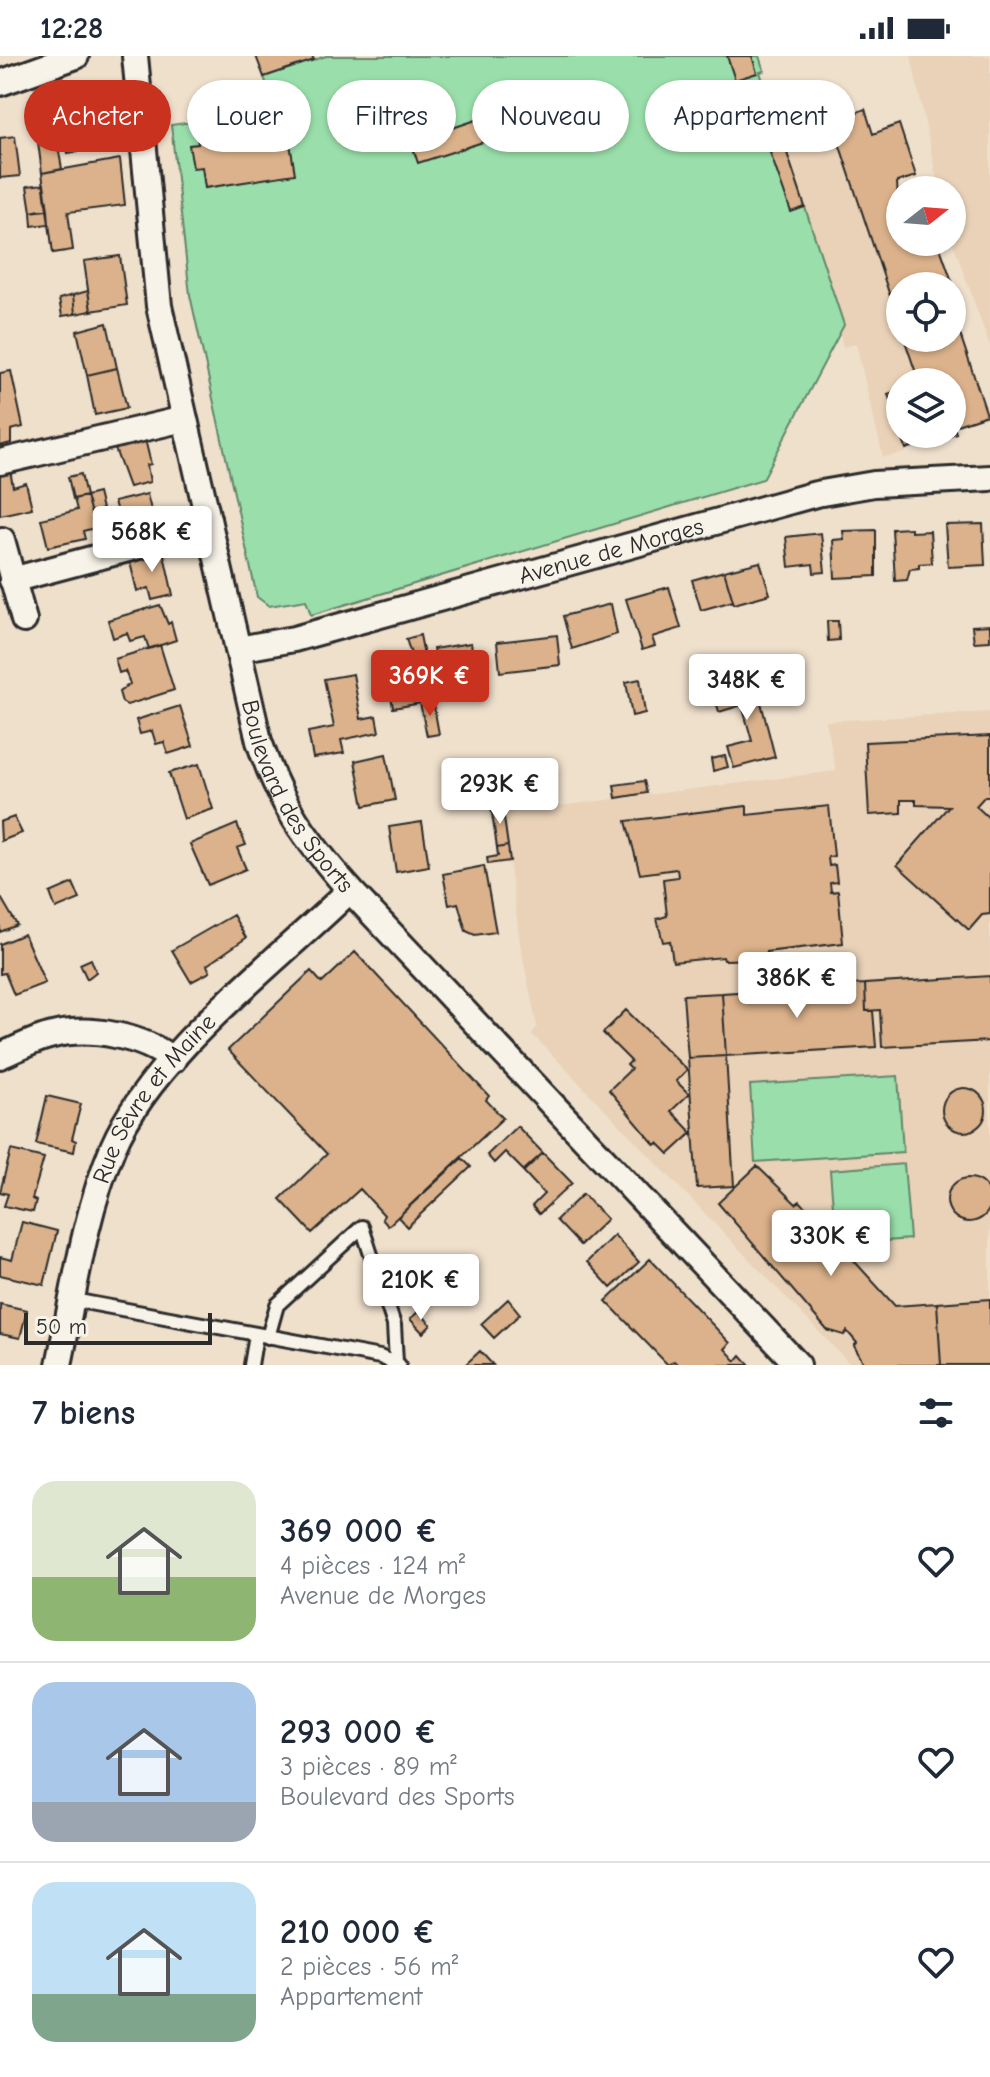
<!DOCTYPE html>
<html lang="fr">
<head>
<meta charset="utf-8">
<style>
	body { margin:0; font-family:"Comic Neue",sans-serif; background:#f2f2f3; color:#1f2937; height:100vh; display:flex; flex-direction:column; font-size:30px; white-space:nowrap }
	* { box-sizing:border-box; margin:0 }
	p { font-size:26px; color:#747a83 }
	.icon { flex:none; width:44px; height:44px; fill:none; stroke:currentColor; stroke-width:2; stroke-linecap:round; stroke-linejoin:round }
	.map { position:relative; height:1309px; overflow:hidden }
	.side { display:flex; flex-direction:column; background:#fff; flex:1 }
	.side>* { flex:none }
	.guide { position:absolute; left:24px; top:24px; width:942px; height:72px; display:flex; gap:16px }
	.needle { width:52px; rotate:73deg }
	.tools { position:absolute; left:886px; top:120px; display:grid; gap:16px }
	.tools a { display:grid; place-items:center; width:80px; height:80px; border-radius:50%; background:#fff; box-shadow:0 2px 6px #0004; font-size:40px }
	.scale { position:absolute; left:24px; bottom:20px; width:188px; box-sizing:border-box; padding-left:8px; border:4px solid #2b2b2b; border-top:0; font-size:22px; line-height:28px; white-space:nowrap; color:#2b2b2b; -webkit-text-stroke:6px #f7f3e8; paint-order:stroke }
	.price { position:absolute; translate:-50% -68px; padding:0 18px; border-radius:8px; background:#fff; color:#222; font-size:26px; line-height:52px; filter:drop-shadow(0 2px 4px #0008) }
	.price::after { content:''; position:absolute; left:50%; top:48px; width:24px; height:18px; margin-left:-12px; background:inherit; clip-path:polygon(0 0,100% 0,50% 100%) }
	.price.on { background:#c8321e; color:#fff }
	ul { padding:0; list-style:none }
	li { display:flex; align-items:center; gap:24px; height:200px; padding:0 32px }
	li+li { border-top:2px solid #e0e1e3 }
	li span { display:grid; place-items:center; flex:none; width:224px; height:160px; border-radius:24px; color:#555 }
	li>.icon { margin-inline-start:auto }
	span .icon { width:96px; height:96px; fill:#fffc; stroke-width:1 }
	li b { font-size:34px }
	h2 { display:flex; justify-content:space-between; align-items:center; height:96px; padding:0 32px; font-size:34px }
	.pill { padding:0 28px; border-radius:36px; background:#fff; box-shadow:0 2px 6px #0004; font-size:28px; line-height:72px }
	.pill.on { background:#c8321e; color:#fff }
	.status { display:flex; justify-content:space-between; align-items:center; height:56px; padding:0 40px; background:#fff; direction:ltr }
	.status svg { height:22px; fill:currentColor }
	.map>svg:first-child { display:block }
	.built { fill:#e9d2b8; fill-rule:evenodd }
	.green { fill:#9adfab; stroke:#62856b; stroke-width:2 }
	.building { fill:#dbb28b; stroke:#2b2b2b; stroke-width:2 }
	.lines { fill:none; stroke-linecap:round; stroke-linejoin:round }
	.lane-casing { stroke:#2b2b2b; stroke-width:18 }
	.street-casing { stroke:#2b2b2b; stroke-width:30 }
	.lane { stroke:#f7f3e8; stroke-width:12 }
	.street { stroke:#f7f3e8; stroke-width:24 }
	.labels { text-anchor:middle; stroke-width:6; stroke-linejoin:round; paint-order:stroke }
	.street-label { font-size:24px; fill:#2b2b2b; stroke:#f7f3e8 }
</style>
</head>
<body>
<div class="status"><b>12:28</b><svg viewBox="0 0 49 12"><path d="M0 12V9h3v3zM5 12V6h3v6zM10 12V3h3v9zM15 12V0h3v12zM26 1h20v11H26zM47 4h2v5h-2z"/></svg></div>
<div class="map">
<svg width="990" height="1309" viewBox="0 0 990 1309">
	<rect width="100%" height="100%" fill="#efe0cc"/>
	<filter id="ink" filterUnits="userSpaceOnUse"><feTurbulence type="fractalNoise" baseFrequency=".0125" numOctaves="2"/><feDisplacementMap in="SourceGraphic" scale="16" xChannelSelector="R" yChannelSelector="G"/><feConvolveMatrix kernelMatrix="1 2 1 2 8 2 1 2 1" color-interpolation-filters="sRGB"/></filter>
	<g filter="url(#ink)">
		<path class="built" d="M911,0H990V290L952,184V134H939Z
			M865,53L873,78L899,68L916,120L897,127L900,186H938L954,231L900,230V282H952V264L955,263L987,359L955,370L956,377L906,393V397L883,401L856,288L843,291L840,277L844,269L782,82ZM900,326H952V378H900Z
			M990,656V1309H851L532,978L537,971L520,887L503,757L836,715L826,665Z"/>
		<path class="green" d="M326,0H759L764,15L760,16L844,269L763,423L311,559L306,544L269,550L257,541L190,239L171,69L259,56L267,29L264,21Z
			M898,1020L903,1096L755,1106L750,1029Z
			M904,1108L910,1183L836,1189L830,1114Z"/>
		<path class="building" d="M256,0H312L314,4L264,21Z
			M727,0H752L757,17L735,24Z
			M87,45L96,92L68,97L55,52Z
			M283,45L295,118L205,132L202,111L193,112L189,89L198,88L195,66L259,56L258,49Z
			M865,53L873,78L899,68L916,120L897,126L900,186H938L954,231L900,230V270L835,75L855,68L852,58Z
			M482,62L489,84L418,107L411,86Z
			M781,79L805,151L791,156L766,85Z
			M15,80L20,120L0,122V82Z
			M57,84L62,113L42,117L38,86Z
			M120,103L125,149L68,156L73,194L53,197L42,117Z
			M44,128L48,154L31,156L27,130Z
			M40,154H48L49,168L32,170L31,156Z
			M120,200L127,249L91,255L84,205Z
			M88,235L91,255L75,258L73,239Z
			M73,239L75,258L62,260L59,243Z
			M955,263L987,359L954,370L956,377L906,393L901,378H952V326H919L904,282H952V264Z
			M107,267L117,312L87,319L77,275Z
			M117,312L127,352L95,359L87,319Z
			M11,315L23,371L11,374V387L0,390V317Z
			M900,334V375L888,338Z
			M145,383L151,408L147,409L150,426L129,431L114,390Z
			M10,414L13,431L26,427L32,452L0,459V417Z
			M81,418L86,440L73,443L68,421Z
			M98,437L104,461L93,464L86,440Z
			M147,438L153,462L146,464L149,477L126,483L114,446Z
			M86,440L95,472L83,475L85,483L48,491L41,463L77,454L74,443Z
			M983,468L985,509L948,511L945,469Z
			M911,472V476L930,475L932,507L919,508V512L910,513L907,524L895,525L892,473Z
			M876,474V520L835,522L833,484L844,483L843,475Z
			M821,477L825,516L814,517L813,508L789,511L786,481Z
			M163,494L173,539L152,544L149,532L137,535L129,502Z
			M760,506L770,538L734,548L724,515Z
			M724,515L733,545L701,554L692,524Z
			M669,531L681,572L652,581L655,590L642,594L626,543Z
			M611,548L617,578L572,593L563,560Z
			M160,549L168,568L171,566L176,584L149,593L145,581L130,585L127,577L113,582L108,564Z
			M827,565H838L839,584L828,585Z
			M990,569V585L974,586L972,570Z
			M420,579L433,645L393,652L386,609L413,604L406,583Z
			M557,579L560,609L500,616L497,586Z
			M471,587L476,620L439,627L433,593Z
			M160,589L174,634L127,649L122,646L119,636L130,628L125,615L119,617L115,603Z
			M353,618L361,663L376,660L379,676L341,684L344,697L313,702L308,676L334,671L324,623Z
			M640,623L645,657L632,660L626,626Z
			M755,623L775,701L734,712L728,691L752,685L742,649L719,656L713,634Z
			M433,645L439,678L427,680L420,647Z
			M180,650L193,690L168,698L164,686L156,688L152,675L140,678L136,664Z
			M990,680V740H985L976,750L990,763V858L982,859L969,874L897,809L949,750L916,749V744H901V757L869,759L865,686Z
			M386,698L395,744L364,750L355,705Z
			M725,700L728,711L713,715L711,703Z
			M199,708L213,753L184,763L169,717Z
			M644,725L647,737L616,742L614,729Z
			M502,748L508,790L497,792L491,750Z
			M747,750V759L829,750L834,800L828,801L829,810L835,809L837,826L830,827L831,836L838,835L843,887L766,896V903L724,904L723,901L673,906L670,885L663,886L657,863L667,860L663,823L678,821L677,813L640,818L626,765Z
			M14,761L22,777L1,785L0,766Z
			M422,766L429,810L396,816L389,771Z
			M237,768L246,789L237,792L246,813L208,829L190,788Z
			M508,790L510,805L488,808L487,802L498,800L497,792Z
			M484,810L496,876L475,879L466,875L458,847L449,849L443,818Z
			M73,827L80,843L56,853L50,837Z
			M0,840L17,869L0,876Z
			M233,859L246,882L207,909L210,916L191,926L172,894Z
			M24,878L45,927L14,939L5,917L0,918V888Z
			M355,896L489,1040L486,1044L503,1062L388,1170L382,1163L384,1159L360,1133L312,1177L280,1143L327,1098L228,994L311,915L322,927Z
			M91,903L96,916L87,923L80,908Z
			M990,920V985L882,991L880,954L866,955L865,928Z
			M865,928L866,955H873L876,991L726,1000L722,937Z
			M722,937L726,1000L688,1002L683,939Z
			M626,954L687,1014L676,1025L689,1038L671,1055L692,1077L669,1098L658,1087L655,1089L609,1034L631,1013L627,1009L631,1005L603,977Z
			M726,1000L734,1130L697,1132L688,1002Z
			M942 1054a22 22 0 1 1 44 0a22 22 0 1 1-44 0Z
			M47,1040L81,1048L72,1083L76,1085L74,1096L36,1088Z
			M517,1070L543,1097L524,1115L505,1096L494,1107L487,1099Z
			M11,1094L44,1102L32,1143L36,1145L33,1156L4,1150L8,1138L0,1136Z
			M543,1097L572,1127L539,1158L532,1150L544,1138L523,1115Z
			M462,1102L471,1111L407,1171L398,1161Z
			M757,1110L796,1148L800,1145L895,1250L937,1247L941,1309H865L854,1290L857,1287L847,1275L844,1279L827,1274L718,1147Z
			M947 1144a22 22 0 1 1 44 0a22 22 0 1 1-44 0Z
			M583,1138L607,1163L580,1189L556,1164Z
			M22,1166L57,1175L44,1229L0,1219V1201L12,1204Z
			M614,1179L639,1206L611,1232L587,1206Z
			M650,1203L730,1287L725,1293L736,1305L741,1299L750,1309H678L674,1305L668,1309L606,1245Z
			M508,1243L520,1258L494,1282L481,1268Z
			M990,1243V1309H941L937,1247Z
			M0,1248L27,1254L20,1282L0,1278Z
			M419,1255L431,1269L423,1277L410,1263Z
			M480,1295L493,1309H465Z"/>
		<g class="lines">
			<defs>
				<path id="lane" d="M73,1244L380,1301L399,1309
					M268,1281L277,1249L362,1171L394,1269L396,1306
					M251,1309L256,1279"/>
				<g id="street">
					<path id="s1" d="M135,0L159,250L259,685C280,749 306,784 350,834L798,1309"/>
					<path d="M0,27L76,0"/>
					<path d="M0,406L184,363"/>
					<path d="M2,484L24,564"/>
					<path d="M12,524L162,484L176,472L208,463"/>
					<path id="s2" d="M238,593L294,583L816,438L874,428L990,422"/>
					<path d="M0,1000C17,993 35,983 53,979C90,970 143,980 173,1004"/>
					<path id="s3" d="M59,1309C74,1237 84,1160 113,1091C153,997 277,906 350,834"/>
				</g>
			</defs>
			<use href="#lane" class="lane-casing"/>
			<use href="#street" class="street-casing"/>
			<use href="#lane" class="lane"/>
			<use href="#street" class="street"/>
		</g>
	</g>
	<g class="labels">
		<g class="street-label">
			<text dy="8" stroke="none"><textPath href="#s2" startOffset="386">Avenue de Morges</textPath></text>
			<text dy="8" stroke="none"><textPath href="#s1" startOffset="764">Boulevard des Sports</textPath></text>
			<text dy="8" stroke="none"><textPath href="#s3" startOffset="288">Rue Sèvre et Maine</textPath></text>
		</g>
	</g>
</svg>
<div class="tools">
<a><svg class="needle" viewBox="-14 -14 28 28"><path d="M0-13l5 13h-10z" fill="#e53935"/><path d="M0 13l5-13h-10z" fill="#747a83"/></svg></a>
<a><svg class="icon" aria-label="locate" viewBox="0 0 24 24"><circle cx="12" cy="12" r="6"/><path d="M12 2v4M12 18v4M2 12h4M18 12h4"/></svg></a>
<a><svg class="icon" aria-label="layers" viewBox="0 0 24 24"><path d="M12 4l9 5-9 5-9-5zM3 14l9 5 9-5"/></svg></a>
</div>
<div class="scale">50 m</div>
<b class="price" style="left:152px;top:518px">568K €</b>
<b class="price on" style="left:430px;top:662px">369K €</b>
<b class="price" style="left:747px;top:666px">348K €</b>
<b class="price" style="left:500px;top:770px">293K €</b>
<b class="price" style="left:797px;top:964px">386K €</b>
<b class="price" style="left:831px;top:1222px">330K €</b>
<b class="price" style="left:421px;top:1266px">210K €</b>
<div class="guide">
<a class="pill on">Acheter</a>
<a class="pill">Louer</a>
<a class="pill">Filtres</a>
<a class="pill">Nouveau</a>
<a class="pill">Appartement</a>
</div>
</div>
<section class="side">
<h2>7 biens<svg class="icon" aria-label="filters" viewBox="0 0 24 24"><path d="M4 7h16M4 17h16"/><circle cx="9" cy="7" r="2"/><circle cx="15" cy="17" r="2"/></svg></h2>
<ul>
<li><span style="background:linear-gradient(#dfe7d0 60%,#8fb573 0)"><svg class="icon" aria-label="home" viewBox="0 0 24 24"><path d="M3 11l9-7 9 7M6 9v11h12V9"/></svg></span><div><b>369 000 €</b><p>4 pièces · 124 m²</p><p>Avenue de Morges</p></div><svg class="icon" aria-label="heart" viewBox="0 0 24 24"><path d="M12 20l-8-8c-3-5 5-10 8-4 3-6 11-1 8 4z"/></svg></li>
<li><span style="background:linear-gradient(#a9c7e8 75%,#9aa5b1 0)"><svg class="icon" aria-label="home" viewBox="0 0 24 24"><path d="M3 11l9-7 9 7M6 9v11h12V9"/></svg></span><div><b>293 000 €</b><p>3 pièces · 89 m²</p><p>Boulevard des Sports</p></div><svg class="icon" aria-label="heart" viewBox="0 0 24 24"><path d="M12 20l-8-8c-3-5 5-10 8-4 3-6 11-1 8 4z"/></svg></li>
<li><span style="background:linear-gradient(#bfe0f5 70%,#7fa58c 0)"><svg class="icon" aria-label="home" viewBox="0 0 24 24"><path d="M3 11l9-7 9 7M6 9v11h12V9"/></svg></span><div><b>210 000 €</b><p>2 pièces · 56 m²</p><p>Appartement</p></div><svg class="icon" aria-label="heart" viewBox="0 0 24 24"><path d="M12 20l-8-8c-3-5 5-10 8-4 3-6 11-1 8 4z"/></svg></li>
</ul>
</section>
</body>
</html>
